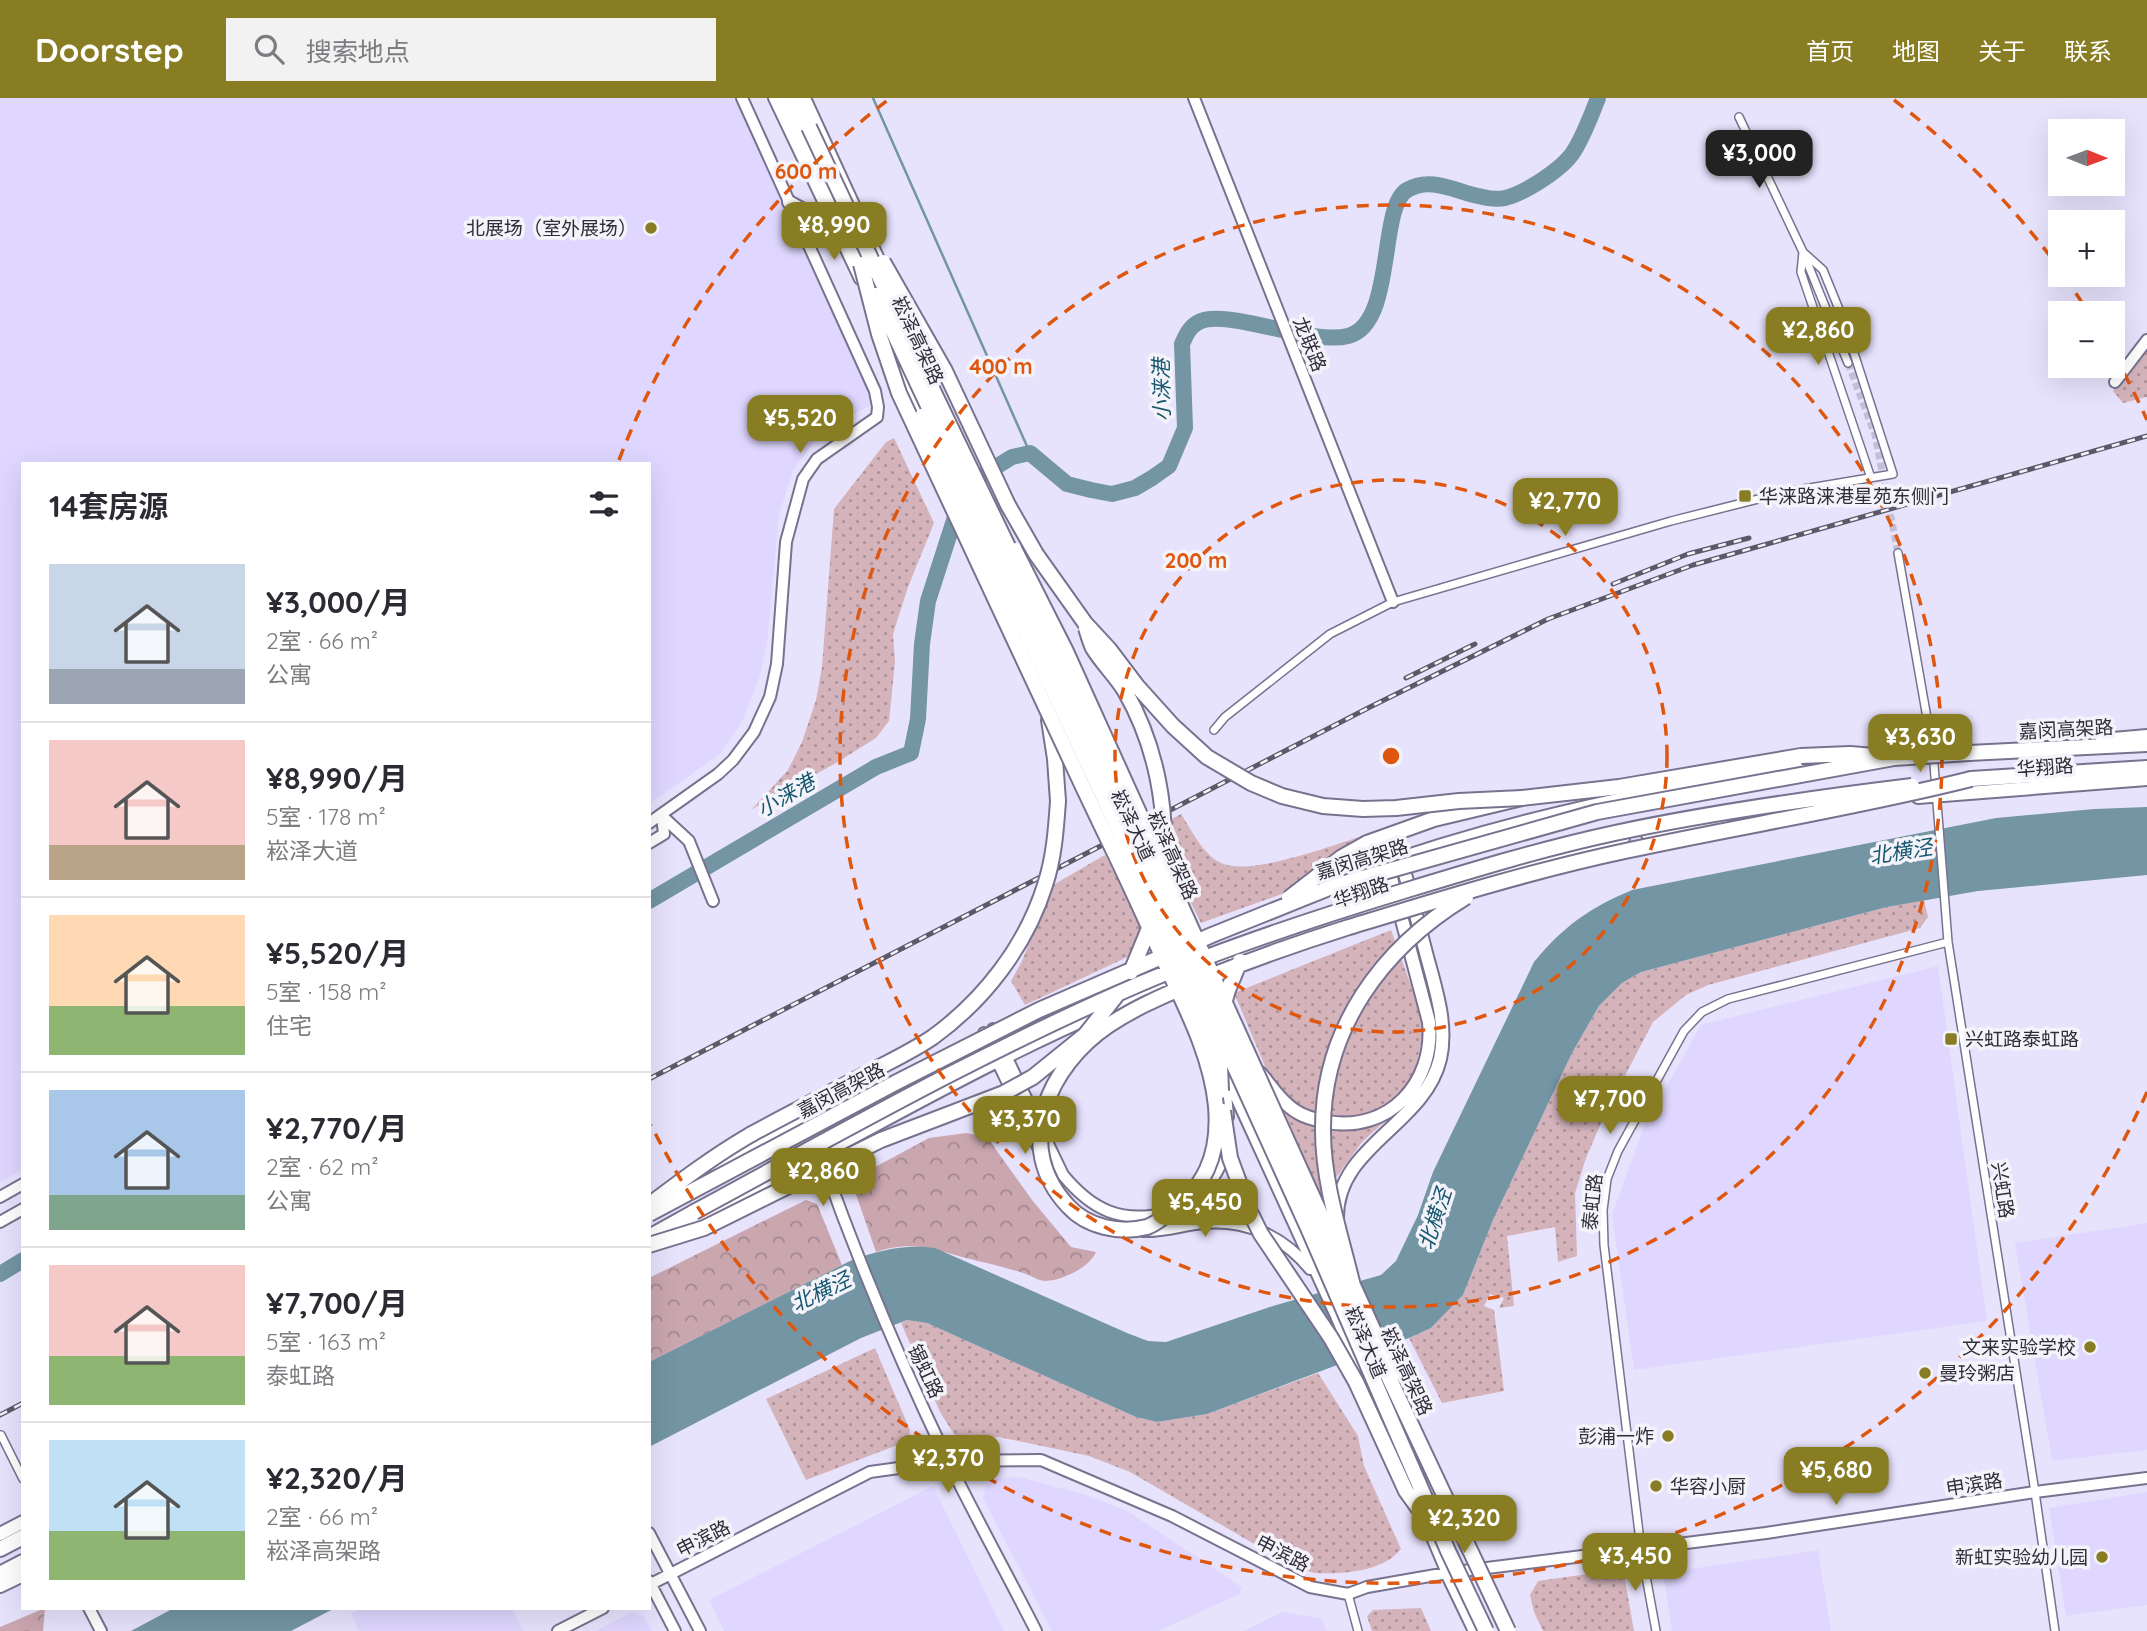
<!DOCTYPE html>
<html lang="zh">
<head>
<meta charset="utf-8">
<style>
	body { margin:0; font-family:Quicksand,"Noto Sans SC",sans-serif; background:#f2f2f3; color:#2b2b33; height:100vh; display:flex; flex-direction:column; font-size:26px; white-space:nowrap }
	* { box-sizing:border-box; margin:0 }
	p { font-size:23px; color:#7c7c81 }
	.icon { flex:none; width:38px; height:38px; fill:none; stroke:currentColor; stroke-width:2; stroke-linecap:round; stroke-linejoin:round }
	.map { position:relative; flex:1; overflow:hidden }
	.drawer { position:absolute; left:21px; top:364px; width:630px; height:1148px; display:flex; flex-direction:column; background:#fff; border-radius:0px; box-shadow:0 7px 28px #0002 }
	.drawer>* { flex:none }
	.needle { width:46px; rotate:91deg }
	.tools { position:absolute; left:2048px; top:21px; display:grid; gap:14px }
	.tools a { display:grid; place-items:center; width:77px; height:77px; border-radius:0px; background:#fff; box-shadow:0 7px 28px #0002; font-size:35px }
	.price { position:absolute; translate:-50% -60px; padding:0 16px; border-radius:14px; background:#887d23; color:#fff; font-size:23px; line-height:46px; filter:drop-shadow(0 2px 4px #0008) }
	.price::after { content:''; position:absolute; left:50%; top:42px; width:21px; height:16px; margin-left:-10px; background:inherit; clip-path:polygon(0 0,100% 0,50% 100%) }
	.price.on { background:#222; color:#fff }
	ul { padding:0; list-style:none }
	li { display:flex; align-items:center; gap:21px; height:175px; padding:0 28px }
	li+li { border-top:2px solid #e1e1e2 }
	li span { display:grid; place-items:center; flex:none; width:196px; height:140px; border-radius:0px; color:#555 }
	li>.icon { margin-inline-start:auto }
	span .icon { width:84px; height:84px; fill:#fffc; stroke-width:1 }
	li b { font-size:30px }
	h2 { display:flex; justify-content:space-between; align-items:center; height:84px; padding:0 28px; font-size:30px }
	header { display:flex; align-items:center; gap:42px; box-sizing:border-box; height:98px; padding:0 35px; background:#887d23; color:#fff }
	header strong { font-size:33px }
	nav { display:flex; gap:38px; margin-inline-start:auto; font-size:24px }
	.search { width:490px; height:63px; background:#f2f2f3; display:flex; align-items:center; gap:18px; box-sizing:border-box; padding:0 24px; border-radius:0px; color:#7c7c81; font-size:26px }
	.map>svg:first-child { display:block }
	.built { fill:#dfd7ff }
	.grass { fill:url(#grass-dots) }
	.forest { fill:url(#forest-crowns) }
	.water { fill:#7395a4 }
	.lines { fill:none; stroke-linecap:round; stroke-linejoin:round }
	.stream { stroke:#7395a4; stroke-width:2.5 }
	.river { stroke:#7395a4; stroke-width:16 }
	.street-tunnel { stroke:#c3bfd6; stroke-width:7; stroke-dasharray:7 3.5; stroke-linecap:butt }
	.street-casing { stroke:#78728f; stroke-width:10 }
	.secondary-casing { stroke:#78728f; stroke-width:14 }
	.primary-casing { stroke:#78728f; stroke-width:16 }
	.highway-casing { stroke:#78728f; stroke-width:18 }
	.street { stroke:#fff; stroke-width:7 }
	.secondary { stroke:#fff; stroke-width:10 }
	.primary { stroke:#fff; stroke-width:12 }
	.highway { stroke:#fff; stroke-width:14 }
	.rail-casing { stroke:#5d5969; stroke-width:5 }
	.rail { stroke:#f4f3fa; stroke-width:2.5; stroke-dasharray:8; stroke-linecap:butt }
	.secondary-bridge-casing { stroke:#78728f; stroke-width:14; stroke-linecap:butt }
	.highway-bridge-casing { stroke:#78728f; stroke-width:18; stroke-linecap:butt }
	.secondary-bridge { stroke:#fff; stroke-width:10 }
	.highway-bridge { stroke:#fff; stroke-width:14 }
	.ring { fill:none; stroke:#df570e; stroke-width:3.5; stroke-dasharray:12 9 }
	.poi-dot { fill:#887d23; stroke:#f4f3fa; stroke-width:2.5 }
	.labels { text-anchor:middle; stroke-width:7; stroke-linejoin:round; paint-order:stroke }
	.poi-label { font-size:19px; fill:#302d39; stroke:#f4f3fa; text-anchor:end }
	.street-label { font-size:19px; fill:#302d39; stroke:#f4f3fa }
	.water-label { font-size:21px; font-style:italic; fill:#17576f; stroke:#f4f3fa }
	.centre { fill:#df570e; stroke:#f4f3fa; stroke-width:3.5 }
	.ring-label { font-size:21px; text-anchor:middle; font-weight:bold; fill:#df570e; stroke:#f4f3fa; stroke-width:7; stroke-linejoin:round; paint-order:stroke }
</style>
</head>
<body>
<header>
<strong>Doorstep</strong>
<div class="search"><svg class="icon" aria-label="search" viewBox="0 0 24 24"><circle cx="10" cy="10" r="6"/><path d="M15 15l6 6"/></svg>搜索地点</div>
<nav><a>首页</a><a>地图</a><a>关于</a><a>联系</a></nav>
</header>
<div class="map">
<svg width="2147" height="1533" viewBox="0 0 2147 1533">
	<defs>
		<pattern id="grass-dots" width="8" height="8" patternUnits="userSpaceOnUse" patternTransform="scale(1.75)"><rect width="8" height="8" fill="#d4b3bb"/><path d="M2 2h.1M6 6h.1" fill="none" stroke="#ac9299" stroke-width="1.8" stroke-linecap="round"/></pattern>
		<pattern id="forest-crowns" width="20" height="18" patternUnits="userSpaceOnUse" patternTransform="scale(1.75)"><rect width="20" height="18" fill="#caa6af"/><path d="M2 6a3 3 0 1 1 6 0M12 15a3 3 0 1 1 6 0" fill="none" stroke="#a4888f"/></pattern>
	</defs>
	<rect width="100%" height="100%" fill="#e8e3fd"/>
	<path class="built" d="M0,0H734L871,295L869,308L833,327L816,341L793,372L779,417L767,546L759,581L742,624L720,656L649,706V366H23V1071L0,1084Z
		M1938,868L1987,1223L1634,1272L1612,1117L1643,1031L1701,927Z
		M2147,1125V1352L2052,1363L2015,1145Z
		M1019,1379L1086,1397L1127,1413L1236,1485L1242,1490L1239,1496L1159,1533H1052L983,1400L986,1387L998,1380Z
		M933,1388L1004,1533H724L709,1502Z
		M2147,1394V1507L2066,1518L2049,1410Z
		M1818,1452L1831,1533H1672L1663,1475Z
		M361,1510H512L523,1533H359L351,1515Z
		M632,1514L644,1518L652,1533H596Z
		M1282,1514L1321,1520L1327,1533H1244Z"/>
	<path class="grass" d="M2147,250V299L2123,305L2113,293Z
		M894,340L934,425L908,489L893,536L895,564L889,623L876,640L836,665L752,711L788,672L802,644L816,602L822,569L834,411L886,344Z
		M1181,716C1191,731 1203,757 1221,765C1251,779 1336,746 1368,736L1386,746L1391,757L1201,825L1154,731Z
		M1105,757L1153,847L1025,907L1011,883L1022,863L1053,787Z
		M1924,802L1928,819L1920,830L1708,887L1686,897L1653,924L1605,1016L1586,1060L1575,1095L1577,1158L1558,1164L1555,1129L1507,1138L1514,1208L1499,1210L1504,1200L1490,1196L1484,1208L1494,1212L1504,1293L1442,1305L1409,1240L1431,1230L1463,1197L1493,1122L1572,955L1599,908L1622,885L1641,874L1887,809Z
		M1391,832L1418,907L1424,932L1416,968L1405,991L1387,1006L1391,1018L1362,1044L1321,1100L1234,895Z
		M907,1222L927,1225L1136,1319L1157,1324L1207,1316L1318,1275L1358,1338L1364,1368L1401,1451C1383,1474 1343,1476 1316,1475C1307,1474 1297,1469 1289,1466L1130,1374L1089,1358L999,1339L957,1341L940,1314L901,1225Z
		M875,1250L910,1332L908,1343L806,1382L766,1301Z
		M1623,1471L1634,1533H1543L1534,1514L1530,1497L1538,1483Z
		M1421,1510L1431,1533H1372L1367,1518L1373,1512Z"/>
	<path class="forest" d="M966,1035L987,1039L1032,1102L1071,1149L1096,1154C1089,1170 1063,1182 1046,1183C1038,1183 1029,1176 1020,1174C1001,1168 981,1164 962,1159C929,1150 911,1143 876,1154L851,1082L929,1040Z
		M806,1102L817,1106L842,1167L649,1264V1180Z
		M45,1510L43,1533H0V1529Z"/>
	<path class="water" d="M2147,709V777L1978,793L1887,809L1641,874L1622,885L1599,908L1572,955L1493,1122L1463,1197L1431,1230L1409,1240L1207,1316L1157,1324L1136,1319L927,1225L907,1222L861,1240L649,1349V1264L852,1162C881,1152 905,1146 935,1150L1127,1235L1148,1243L1166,1244L1273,1208L1381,1177L1396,1163L1418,1117L1433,1074L1534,864C1564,828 1589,810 1632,792L1996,720L2094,711Z
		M174,1510H335L291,1533H131Z"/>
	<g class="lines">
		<path class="stream" d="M873,0L1030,355"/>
		<path class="river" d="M649,803L876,669L911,655L918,621L922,546L928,503L957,413L970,385L1012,359L1030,355L1067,386L1091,392L1112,396L1135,390L1152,380L1169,368L1185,330L1182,246C1186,237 1189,230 1197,225C1223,208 1310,248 1348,238C1396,226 1378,109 1407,92C1430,78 1455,93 1478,98C1486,100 1496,102 1505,100C1525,95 1563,71 1574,53C1584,37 1591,18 1598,0
			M0,1176L23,1162"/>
		<path class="street-tunnel" d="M1848,265L1875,337L1898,455"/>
		<defs>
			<path id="street" d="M1739,19L1803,154L1848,265
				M1803,154L1801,174L1871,380
				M1898,455L1933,654L1948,844L2035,1394L2055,1533
				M1214,632L1225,619L1330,536L1393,504L1671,423L1786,394L1893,376L1843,221L1823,172L1803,154
				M1,1337L23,1381
				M1348,1496L1358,1533
				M1656,1533L1641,1451L1604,1147L1603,1112L1607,1081L1618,1053L1684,933L1702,914L1728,901L1948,844"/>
			<path id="secondary" d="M774,0L860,181
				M805,0L884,172
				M1194,0L1393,504
				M900,205L917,242
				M887,240L921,316
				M2115,284L2147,242
				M662,718L689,743L713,803
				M649,725L718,676L733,662L754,634L770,599L777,566L786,444L803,381L817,361L877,319L878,309L875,293L742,0
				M649,745L664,736L662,718
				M993,931L1063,1077C1092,1112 1121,1126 1167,1115
				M984,935L1039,1051
				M1224,973L1336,1218L1382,1325
				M1225,983L1228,1019
				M823,1064C859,1166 901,1265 948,1363C976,1420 1007,1476 1036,1533
				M0,1099L23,1086
				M1188,1106C1209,1090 1220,1073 1227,1049
				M0,1124L23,1111
				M1143,1133C1163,1134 1183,1127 1203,1125C1246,1121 1283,1138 1310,1171
				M1396,1277L1409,1305
				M1425,1423L1447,1475
				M649,1435L700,1533
				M649,1483L675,1533
				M649,1487L870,1374L949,1363L1041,1362L1172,1418L1310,1489L1348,1496L1367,1489L1447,1475L1766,1435L2035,1394L2147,1380
				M89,1510L101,1533
				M558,1533L603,1510"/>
			<path id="primary" d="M789,104L836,130
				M2102,642L2147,638
				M1918,699L2147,681
				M1647,735L1795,710
				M1361,774C1513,719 1676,686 1837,664
				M1203,873L1397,802L1623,740
				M1260,975C1271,988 1282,1005 1297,1014C1306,1020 1317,1022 1327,1024C1389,1035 1435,985 1429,924L1387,765
				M696,1078L861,996
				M1337,1119C1337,1048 1424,1027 1440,961C1448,926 1435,889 1426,855C1418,824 1410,793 1401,762
				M680,1133C846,1045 1008,947 1183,880
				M0,1436L23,1424
				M1447,1475L1475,1533
				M0,1488L23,1477"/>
			<path id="highway" d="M784,0L861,166
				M796,0L809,29
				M1049,622L1055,661L1058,703
				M1969,655L2147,646
				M1971,681L2147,670
				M1367,745L1434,721L1522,700L1619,689L1801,658
				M649,1139L694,1114
				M0,1451L23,1439
				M0,1476L23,1464"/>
		</defs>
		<use href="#street" class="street-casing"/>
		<use href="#secondary" class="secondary-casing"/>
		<use href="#primary" class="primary-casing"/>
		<use href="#highway" class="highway-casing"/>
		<use href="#street" class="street"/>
		<use href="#secondary" class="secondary"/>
		<use href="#primary" class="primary"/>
		<use href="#highway" class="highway"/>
		<defs>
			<path id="rail" d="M1613,486L1688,456L1749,440
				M1406,580L1475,546
				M649,981L1370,609L1548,521L1693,467L2147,338
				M0,1317L23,1305"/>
		</defs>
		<use href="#rail" class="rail-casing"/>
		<use href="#rail" class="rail"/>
		<defs>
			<path id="secondary-bridge" d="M921,316L1124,748L1217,958
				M1016,450L1068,553L1338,1150
				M1351,1178L1396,1277"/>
			<path id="highway-bridge" d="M809,29L927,280L1059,555L1361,1220L1508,1533
				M883,164L945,273L1008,407L1036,456L1085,525L1109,551L1137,588L1173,628L1207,659L1251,685L1282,698L1323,708L1363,711L1396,710L1459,703L1522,700
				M861,166L879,236L899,295C967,440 1034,586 1103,731C1125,776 1146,822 1166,867C1187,912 1211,958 1216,1008C1220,1057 1205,1091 1165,1118C1158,1123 1155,1126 1147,1129C1120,1136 1087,1129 1068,1108C1012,1048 1048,968 1109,927C1136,909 1165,897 1195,884C1245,864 1295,846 1346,830C1438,802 1531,773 1625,753C1740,728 1856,710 1971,681
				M876,197L1133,745L1308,1130L1448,1453L1486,1533
				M1086,530C1088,536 1090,544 1093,550C1102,565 1116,578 1125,593C1156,647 1169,713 1162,774
				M1801,658L1850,656L1875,658
				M1289,800L1342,759L1367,745
				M1131,874L1150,828
				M1221,916L1228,892L1240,863
				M1219,940L1221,993
				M1223,1013L1230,1060L1250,1114L1261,1136L1331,1240L1356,1284L1406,1393L1432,1429
				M649,1107C682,1082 714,1058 750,1037C790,1015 832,994 872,973C893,962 914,952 933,939C984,902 1026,848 1045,787C1054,760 1056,732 1058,703
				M694,1114C842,1034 988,951 1142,885C1229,848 1318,819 1407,792C1476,771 1545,750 1615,735C1713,714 1813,700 1912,688
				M649,1116L895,985L1039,912L1212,837L1334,788L1597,714L1894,660L1969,655
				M649,1147L704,1130L881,1042L1004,995L1033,979L1085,937L1117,897
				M1352,1184C1340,1135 1323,1084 1323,1033C1322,931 1382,850 1466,799"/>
		</defs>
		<use href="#secondary-bridge" class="secondary-bridge-casing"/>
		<use href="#highway-bridge" class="highway-bridge-casing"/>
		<use href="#secondary-bridge" class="secondary-bridge"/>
		<use href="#highway-bridge" class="highway-bridge"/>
	</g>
	<g class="ring">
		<circle cx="1391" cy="658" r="276"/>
		<circle cx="1391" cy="658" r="551"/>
		<path d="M2147 994A827 827 0 0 1 651 1027M619 362A827 827 0 0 1 888 2M1894 2A827 827 0 0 1 2056 166M2064 178A827 827 0 0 1 2088 214M2114 257A827 827 0 0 1 2147 322"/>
	</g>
	<g class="poi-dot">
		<circle cx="651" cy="130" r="7"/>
		<rect x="1738" y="391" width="14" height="14" rx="3.5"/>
		<rect x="1944" y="934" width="14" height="14" rx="3.5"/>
		<circle cx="2090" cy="1249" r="7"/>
		<circle cx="1925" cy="1275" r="7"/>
		<circle cx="1668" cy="1338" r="7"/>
		<circle cx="1656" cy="1388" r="7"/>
		<circle cx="2102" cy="1459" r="7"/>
	</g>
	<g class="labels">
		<g class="poi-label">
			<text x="637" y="137">北展场（室外展场）</text>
			<text x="1759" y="405" text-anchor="start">华涞路涞港星苑东侧门</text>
			<text x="1965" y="948" text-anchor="start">兴虹路泰虹路</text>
			<text x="2076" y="1256">文来实验学校</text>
			<text x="1939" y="1282" text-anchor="start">曼玲粥店</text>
			<text x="1654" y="1345">彭浦一炸</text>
			<text x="1670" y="1395" text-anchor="start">华容小厨</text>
			<text x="2088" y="1466">新虹实验幼儿园</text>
		</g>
		<g class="street-label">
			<text transform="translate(918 242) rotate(65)" y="7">崧泽高架路</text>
			<text transform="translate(1310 246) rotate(68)" y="7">龙联路</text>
			<text transform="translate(2066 631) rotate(-3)" y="7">嘉闵高架路</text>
			<text transform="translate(2045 669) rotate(-4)" y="7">华翔路</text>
			<text transform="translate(1133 727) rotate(65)" y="7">崧泽大道</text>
			<text transform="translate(1173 757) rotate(66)" y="7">崧泽高架路</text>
			<text transform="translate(1362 761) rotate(-17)" y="7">嘉闵高架路</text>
			<text transform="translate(1361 794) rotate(-19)" y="7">华翔路</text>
			<text transform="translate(841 992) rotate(-28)" y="7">嘉闵高架路</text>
			<text transform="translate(2003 1092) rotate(81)" y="7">兴虹路</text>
			<text transform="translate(1592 1104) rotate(-84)" y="7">泰虹路</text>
			<text transform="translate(1366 1244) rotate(67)" y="7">崧泽大道</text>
			<text transform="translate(926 1273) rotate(65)" y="7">锡虹路</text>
			<text transform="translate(1407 1273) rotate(65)" y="7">崧泽高架路</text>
			<text transform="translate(1974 1386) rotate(-9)" y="7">申滨路</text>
			<text transform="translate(703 1440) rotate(-27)" y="7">申滨路</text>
			<text transform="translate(1283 1455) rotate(27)" y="7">申滨路</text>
		</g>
		<g class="water-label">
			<text transform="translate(1162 292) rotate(-91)" y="7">小涞港</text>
			<text transform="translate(786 698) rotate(-30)" y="7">小涞港</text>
			<text transform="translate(1901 754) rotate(-9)" y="7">北横泾</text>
			<text transform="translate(1435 1121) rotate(-72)" y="7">北横泾</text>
			<text transform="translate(821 1194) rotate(-26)" y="7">北横泾</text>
		</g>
	</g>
	<circle cx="1391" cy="658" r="10" class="centre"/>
	<g class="ring-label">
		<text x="806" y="81">600 m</text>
		<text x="1001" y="276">400 m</text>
		<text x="1196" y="470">200 m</text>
	</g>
</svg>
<div class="tools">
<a><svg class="needle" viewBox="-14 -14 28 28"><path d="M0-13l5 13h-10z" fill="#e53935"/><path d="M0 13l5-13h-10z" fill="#7c7c81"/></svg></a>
<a>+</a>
<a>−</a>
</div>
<b class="price on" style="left:1759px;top:92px">¥3,000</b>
<b class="price" style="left:834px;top:164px">¥8,990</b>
<b class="price" style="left:1818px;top:269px">¥2,860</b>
<b class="price" style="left:800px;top:357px">¥5,520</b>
<b class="price" style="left:1565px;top:440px">¥2,770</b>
<b class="price" style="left:1920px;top:676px">¥3,630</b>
<b class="price" style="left:1610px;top:1038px">¥7,700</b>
<b class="price" style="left:1025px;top:1058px">¥3,370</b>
<b class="price" style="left:823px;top:1110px">¥2,860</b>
<b class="price" style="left:1205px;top:1141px">¥5,450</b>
<b class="price" style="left:948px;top:1397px">¥2,370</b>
<b class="price" style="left:1836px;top:1409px">¥5,680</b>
<b class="price" style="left:1464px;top:1457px">¥2,320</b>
<b class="price" style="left:1635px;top:1495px">¥3,450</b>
<section class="drawer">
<h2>14套房源<svg class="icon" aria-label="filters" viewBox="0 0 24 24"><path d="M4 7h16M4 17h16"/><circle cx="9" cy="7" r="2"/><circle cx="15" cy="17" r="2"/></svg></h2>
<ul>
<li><span style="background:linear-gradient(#c9d6e8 75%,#9aa5b1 0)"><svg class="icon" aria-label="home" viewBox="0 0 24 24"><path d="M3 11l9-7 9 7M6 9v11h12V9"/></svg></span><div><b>¥3,000/月</b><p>2室 · 66 m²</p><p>公寓</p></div></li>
<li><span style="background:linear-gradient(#f6c9c9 75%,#b9a48a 0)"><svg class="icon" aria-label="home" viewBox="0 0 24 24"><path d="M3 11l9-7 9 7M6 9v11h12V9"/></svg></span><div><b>¥8,990/月</b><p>5室 · 178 m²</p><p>崧泽大道</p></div></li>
<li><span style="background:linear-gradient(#ffd9b3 65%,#8fb573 0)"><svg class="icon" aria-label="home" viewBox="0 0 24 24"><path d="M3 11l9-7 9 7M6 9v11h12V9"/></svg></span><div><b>¥5,520/月</b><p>5室 · 158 m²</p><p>住宅</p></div></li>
<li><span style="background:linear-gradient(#a9c7e8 75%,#7fa58c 0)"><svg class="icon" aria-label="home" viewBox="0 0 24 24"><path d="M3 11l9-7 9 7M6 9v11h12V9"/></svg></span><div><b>¥2,770/月</b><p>2室 · 62 m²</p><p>公寓</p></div></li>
<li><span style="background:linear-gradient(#f6c9c9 65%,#8fb573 0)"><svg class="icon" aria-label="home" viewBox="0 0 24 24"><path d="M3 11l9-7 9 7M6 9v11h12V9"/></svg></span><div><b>¥7,700/月</b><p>5室 · 163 m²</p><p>泰虹路</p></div></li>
<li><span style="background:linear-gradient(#bfe0f5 65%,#8fb573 0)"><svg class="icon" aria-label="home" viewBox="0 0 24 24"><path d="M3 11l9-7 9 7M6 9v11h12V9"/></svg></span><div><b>¥2,320/月</b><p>2室 · 66 m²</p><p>崧泽高架路</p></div></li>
</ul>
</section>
</div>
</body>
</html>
